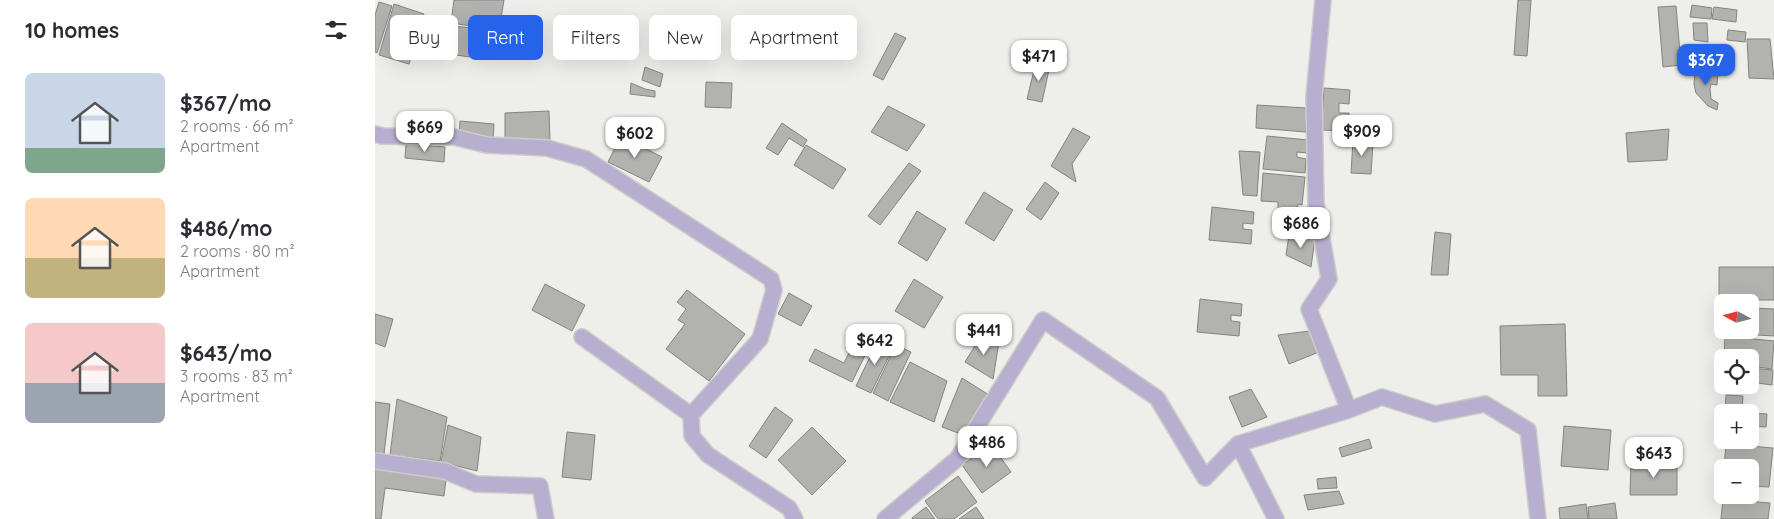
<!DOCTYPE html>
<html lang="en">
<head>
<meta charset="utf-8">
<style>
	body { margin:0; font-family:Quicksand,sans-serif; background:#f2f2f3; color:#2b2b33; height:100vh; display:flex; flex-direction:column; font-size:19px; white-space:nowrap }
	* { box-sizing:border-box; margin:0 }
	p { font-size:16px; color:#7c7c81 }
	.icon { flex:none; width:28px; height:28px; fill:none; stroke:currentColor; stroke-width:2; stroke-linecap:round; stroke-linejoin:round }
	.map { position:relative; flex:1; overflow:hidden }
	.panel { display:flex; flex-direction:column; background:#fff; width:375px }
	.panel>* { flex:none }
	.guide { position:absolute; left:15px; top:15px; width:475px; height:45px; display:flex; gap:10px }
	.needle { width:32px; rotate:277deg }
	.fabs { position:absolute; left:1339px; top:294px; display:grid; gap:10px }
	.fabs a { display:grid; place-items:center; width:45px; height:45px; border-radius:8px; background:#fff; box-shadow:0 5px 20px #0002; font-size:25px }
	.price { position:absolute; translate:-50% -42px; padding:0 11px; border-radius:10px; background:#fff; color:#222; font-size:16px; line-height:32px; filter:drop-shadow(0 1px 2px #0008) }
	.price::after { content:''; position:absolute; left:50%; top:30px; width:15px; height:11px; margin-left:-8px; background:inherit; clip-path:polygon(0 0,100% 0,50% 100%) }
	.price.on { background:#2563eb; color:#fff }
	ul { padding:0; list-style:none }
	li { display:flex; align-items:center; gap:15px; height:125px; padding:0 25px }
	li span { display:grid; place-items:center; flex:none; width:140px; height:100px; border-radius:8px; color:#555 }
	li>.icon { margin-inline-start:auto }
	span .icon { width:60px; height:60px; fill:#fffc; stroke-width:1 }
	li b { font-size:21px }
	h2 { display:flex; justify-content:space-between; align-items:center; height:60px; padding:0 25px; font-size:21px }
	.chip { padding:0 18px; border-radius:8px; background:#fff; box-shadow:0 5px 20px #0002; font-size:18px; line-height:45px }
	.chip.on { background:#2563eb; color:#fff }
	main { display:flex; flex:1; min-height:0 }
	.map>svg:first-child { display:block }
	.building { fill:#b2b3af; stroke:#838480 }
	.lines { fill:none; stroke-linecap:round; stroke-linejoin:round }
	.minor-casing { stroke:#cccdc9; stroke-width:18 }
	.minor { stroke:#b7aed0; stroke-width:15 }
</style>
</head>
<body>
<main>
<section class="panel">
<h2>10 homes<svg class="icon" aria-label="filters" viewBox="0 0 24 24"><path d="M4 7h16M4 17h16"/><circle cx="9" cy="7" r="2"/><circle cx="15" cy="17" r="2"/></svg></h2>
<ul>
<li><span style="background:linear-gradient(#c9d6e8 75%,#7fa58c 0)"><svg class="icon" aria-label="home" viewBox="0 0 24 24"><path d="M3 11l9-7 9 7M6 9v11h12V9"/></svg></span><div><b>$367/mo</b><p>2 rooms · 66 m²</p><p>Apartment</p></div></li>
<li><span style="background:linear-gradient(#ffd9b3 60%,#c2b280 0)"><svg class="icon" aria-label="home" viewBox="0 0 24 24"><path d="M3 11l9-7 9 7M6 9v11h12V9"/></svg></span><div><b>$486/mo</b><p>2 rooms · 80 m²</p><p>Apartment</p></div></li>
<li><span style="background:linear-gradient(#f6c9c9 60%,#9aa5b1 0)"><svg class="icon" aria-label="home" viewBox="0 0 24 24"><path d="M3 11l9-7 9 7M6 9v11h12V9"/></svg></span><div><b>$643/mo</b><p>3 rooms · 83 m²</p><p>Apartment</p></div></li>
</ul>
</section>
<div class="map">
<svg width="1399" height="519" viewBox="0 0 1399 519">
	<rect width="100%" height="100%" fill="#eeefeb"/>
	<path class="building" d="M79,0H129L124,30L76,23Z
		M1143,0H1156L1152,56L1139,55Z
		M4,2L17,6L2,53L0,52V15Z
		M19,4L49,14L34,64L4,55Z
		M1317,5L1337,8L1336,19L1315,17Z
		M1301,6L1306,65L1288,67L1283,7Z
		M1339,7L1362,10L1361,22L1337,19Z
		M368,22L383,25L379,49L364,46Z
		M1318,23H1332L1333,42L1319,40Z
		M77,26L98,28L95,57L74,54Z
		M1353,30L1371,32L1370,42L1352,40Z
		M520,33L531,38L508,80L498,75Z
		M1372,39H1395L1399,79L1374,78Z
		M661,62L675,65L667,102L652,99Z
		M270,67L288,74L285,87L267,80Z
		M1320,70L1343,72L1342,85L1336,84L1335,89L1336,99L1343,103L1342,110L1333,106L1321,93L1319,84Z
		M331,82L357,83L356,108L330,107Z
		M256,83L270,89L280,91V97L255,94Z
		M949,88L975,90L974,104L964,103V113H974L973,131L946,130Z
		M882,105L932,108L931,132L881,128Z
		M513,106L550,125L532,151L496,132Z
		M174,111L175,141L130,140V113Z
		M85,121L119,124L118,140L84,137Z
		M407,123L432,140L428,147L414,138L403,155L391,148Z
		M698,128L715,137L697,164L701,182L676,166Z
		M1294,129L1292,160L1253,162L1251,133Z
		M246,136L287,157L274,182L233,162Z
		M892,136L933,140L932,153L922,152V157L931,159L930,173L888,169Z
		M978,140L998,142L996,174L976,173Z
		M31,144L70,147L69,162L30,158Z
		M431,145L471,169L458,189L419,165Z
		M864,151L885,152L882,196L868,195Z
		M534,163L546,171L505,225L493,216Z
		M888,173L930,177L927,205L923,204L922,210L903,209V202L886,201Z
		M670,182L684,193L666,220L651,209Z
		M609,192L638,210L619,241L590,223Z
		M837,207L879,212L878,224L868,223V229L877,230L876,244L834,240Z
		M542,211L571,229L552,261L523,243Z
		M1060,232L1076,234L1073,275H1056Z
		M914,235L940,239L936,267L911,255Z
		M1344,267H1399V300H1344Z
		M539,279L568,297L549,328L520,311Z
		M170,284L210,305L197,331L157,310Z
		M312,290L370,334L334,381L291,349L310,324L303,320L311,309L302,302Z
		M414,293L437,306L426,326L403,314Z
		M825,299L867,304L866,316L856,315V321L865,322L864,336L822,332Z
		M1375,308L1399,309V336L1348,333V330H1375Z
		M0,314L18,319L10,347L0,343Z
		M1190,324L1192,396H1163V375H1126L1125,326Z
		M485,330L499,337L477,382L434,361L440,349L469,363Z
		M935,331L944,352L914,364L903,335Z
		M608,333L624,342L618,379L590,362Z
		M1350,336L1399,341L1397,369L1375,366V358H1349Z
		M504,338L519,346L496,393L481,386Z
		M521,345L536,352L513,401L498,393Z
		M535,362L572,381L559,422L515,402Z
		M1375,368L1398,370L1397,385L1375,382Z
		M587,378L614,395L594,437L567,427Z
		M876,389L892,417L867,427L854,397Z
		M1351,395L1368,396L1367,412H1350Z
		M22,399L72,417L65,461L15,455Z
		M0,402L15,404L9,454L0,453Z
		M400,407L418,420L391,458L374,446Z
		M1375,413L1392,414L1391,427L1375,426Z
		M73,425L106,437L102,471L66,462Z
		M1189,426L1236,430L1233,470L1186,466Z
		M437,427L471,461L437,495L403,460Z
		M192,432L220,435L216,480L187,477Z
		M994,439L997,448L967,457L964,448Z
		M616,444L636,472L607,493L587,465Z
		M1351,444L1398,448L1394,487L1375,486V468H1349Z
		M1256,462H1302V495H1255Z
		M0,469L71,479L69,496L10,488L6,519H0Z
		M583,476L602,502L579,519H563L550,501Z
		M961,477L962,488L943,489L942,479Z
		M964,491L969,504L933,510L929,495Z
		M1348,499L1395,503L1393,519H1346Z
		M1240,503L1242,519H1214L1213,507Z
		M1211,504L1213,519H1185L1184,508Z
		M551,507L560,519H537V518Z
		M601,507L609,519H584Z"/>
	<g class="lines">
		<defs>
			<path id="minor" d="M0,134L7,136L79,137L112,145L172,148L211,159L396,279L399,290L385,339L316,415L317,436L333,455L414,508L420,519
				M207,337L316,415
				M974,410L1007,397L1060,414L1110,404L1153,430L1163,519
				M863,444L901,519
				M0,461L70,471L101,484L165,486L171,519
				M510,519L582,459L668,320L782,398L830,478L863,444L974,410L934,309L954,279L941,203L939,97L948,0"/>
		</defs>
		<use href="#minor" class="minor-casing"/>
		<use href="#minor" class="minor"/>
	</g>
</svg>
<div class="fabs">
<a><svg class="needle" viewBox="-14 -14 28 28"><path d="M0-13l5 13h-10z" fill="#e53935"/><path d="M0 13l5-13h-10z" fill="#7c7c81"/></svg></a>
<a><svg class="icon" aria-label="locate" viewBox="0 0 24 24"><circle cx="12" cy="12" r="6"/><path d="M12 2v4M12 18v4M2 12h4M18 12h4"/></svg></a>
<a>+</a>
<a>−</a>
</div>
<b class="price" style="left:664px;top:82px">$471</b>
<b class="price on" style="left:1331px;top:86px">$367</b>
<b class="price" style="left:50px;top:153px">$669</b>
<b class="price" style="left:987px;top:157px">$909</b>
<b class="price" style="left:260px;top:159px">$602</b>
<b class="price" style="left:926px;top:249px">$686</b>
<b class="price" style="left:609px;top:356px">$441</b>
<b class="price" style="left:500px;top:366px">$642</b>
<b class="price" style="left:612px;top:468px">$486</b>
<b class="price" style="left:1279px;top:479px">$643</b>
<div class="guide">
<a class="chip">Buy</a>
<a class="chip on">Rent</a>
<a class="chip">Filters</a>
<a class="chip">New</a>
<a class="chip">Apartment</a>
</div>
</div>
</main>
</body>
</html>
